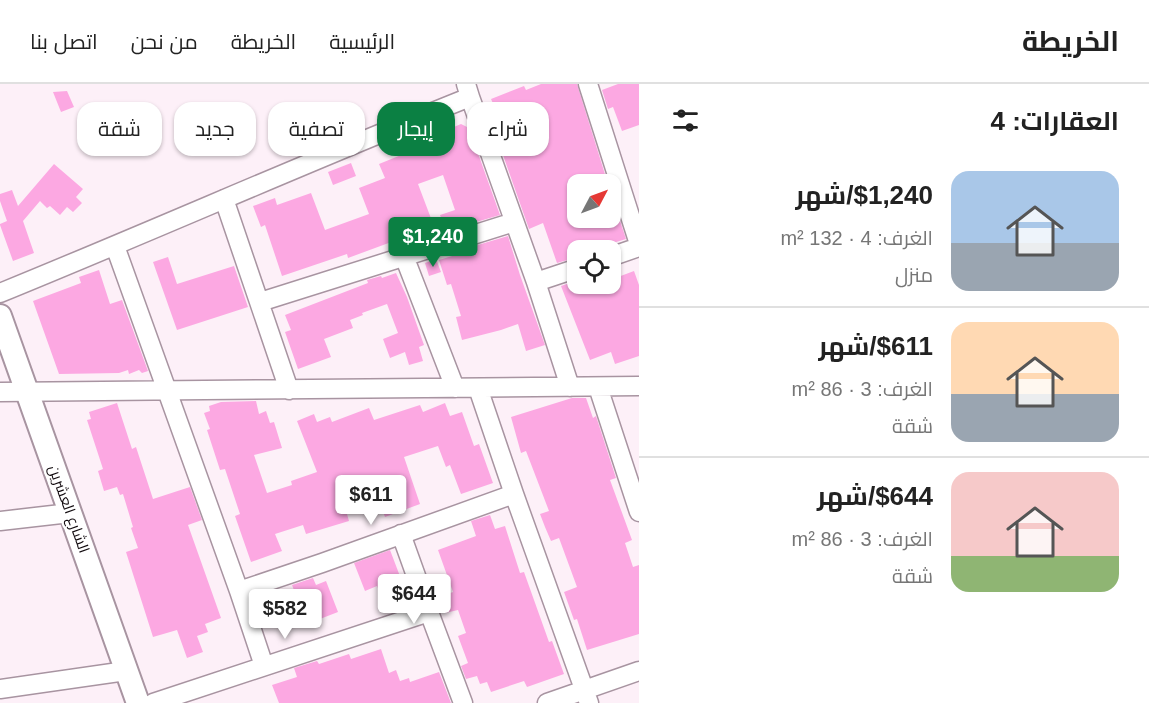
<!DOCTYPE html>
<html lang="ar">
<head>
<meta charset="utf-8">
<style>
	body { margin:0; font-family:Arial,Cairo,sans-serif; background:#f2f2f2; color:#222; direction:rtl; height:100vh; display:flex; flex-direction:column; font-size:22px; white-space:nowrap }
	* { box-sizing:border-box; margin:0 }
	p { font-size:20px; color:#767676 }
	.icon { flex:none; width:33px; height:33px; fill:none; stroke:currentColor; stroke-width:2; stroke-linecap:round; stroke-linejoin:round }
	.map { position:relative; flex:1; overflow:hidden; direction:ltr }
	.sheet { display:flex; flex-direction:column; background:#fff; width:510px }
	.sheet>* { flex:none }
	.guide { position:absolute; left:18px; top:18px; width:531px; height:54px; direction:rtl; display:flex; gap:12px }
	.needle { width:39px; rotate:49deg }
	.tools { position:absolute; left:567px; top:90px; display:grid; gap:12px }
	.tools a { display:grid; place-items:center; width:54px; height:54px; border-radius:12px; background:#fff; box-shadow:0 2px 4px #0004; font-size:30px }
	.price { position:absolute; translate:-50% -51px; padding:0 14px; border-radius:6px; background:#fff; color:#222; font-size:20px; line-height:39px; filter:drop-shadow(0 2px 3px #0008) }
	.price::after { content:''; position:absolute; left:50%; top:36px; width:18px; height:14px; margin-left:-9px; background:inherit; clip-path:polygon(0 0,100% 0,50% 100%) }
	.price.selected { background:#0b8043; color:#fff }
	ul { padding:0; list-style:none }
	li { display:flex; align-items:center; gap:18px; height:150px; padding:0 30px }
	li+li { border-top:2px solid #e0e0e0 }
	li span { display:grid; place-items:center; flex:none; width:168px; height:120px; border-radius:18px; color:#555 }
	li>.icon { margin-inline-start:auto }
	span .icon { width:72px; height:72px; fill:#fffc; stroke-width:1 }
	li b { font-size:26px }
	h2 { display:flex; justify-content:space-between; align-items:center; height:72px; padding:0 30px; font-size:26px }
	.chip { padding:0 21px; border-radius:18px; background:#fff; box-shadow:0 2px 4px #0004; font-size:21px; line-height:54px }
	.chip.selected { background:#0b8043; color:#fff }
	header { display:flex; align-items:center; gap:36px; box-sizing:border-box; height:84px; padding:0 30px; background:#fff; border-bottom:2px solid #e0e0e0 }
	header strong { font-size:28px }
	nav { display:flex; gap:33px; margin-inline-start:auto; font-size:21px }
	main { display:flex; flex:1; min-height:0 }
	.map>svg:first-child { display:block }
	.building { fill:#fca8e2 }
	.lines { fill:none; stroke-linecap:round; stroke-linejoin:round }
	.minor-casing { stroke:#a894a1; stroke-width:21 }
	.tertiary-casing { stroke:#a894a1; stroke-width:26 }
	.minor { stroke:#fff; stroke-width:18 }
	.tertiary { stroke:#fff; stroke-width:22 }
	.labels { text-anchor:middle; stroke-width:4.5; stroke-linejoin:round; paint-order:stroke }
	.street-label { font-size:15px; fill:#10090d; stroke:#fff }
</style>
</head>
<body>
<header>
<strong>الخريطة</strong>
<nav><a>الرئيسية</a><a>الخريطة</a><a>من نحن</a><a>اتصل بنا</a></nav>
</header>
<main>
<section class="sheet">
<h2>العقارات: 4<svg class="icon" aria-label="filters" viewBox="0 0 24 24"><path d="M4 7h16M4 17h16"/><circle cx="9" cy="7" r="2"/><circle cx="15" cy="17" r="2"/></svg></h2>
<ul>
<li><span style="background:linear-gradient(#a9c7e8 60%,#9aa5b1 0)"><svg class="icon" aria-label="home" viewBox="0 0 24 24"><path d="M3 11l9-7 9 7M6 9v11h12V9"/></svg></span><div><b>$1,240/شهر</b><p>الغرف: 4 · 132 m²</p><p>منزل</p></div></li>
<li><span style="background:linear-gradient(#ffd9b3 60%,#9aa5b1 0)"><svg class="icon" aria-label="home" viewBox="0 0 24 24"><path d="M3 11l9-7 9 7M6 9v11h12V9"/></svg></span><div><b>$611/شهر</b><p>الغرف: 3 · 86 m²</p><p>شقة</p></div></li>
<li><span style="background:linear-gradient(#f6c9c9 70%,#8fb573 0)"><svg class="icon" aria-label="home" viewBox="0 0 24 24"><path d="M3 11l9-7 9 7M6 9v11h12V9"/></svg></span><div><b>$644/شهر</b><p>الغرف: 3 · 86 m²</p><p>شقة</p></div></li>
</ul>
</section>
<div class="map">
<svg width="639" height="619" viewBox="0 0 639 619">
	<rect width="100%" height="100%" fill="#fdf0f8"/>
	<path class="building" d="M541,0H577L608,100H578V134H610V116L613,115L626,155L590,166H578V173L557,179L543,139L529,145L503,71L514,67L491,15L524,2L526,6Z
		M618,0H639V41L622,47L613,23L608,25L602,6Z
		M67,7L74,23L61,28L53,8Z
		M461,40L469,44L500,131L466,141V139L446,146L440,131L455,126L443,91L418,100L432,137L411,145L413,150L348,174L347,170L282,192L265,141L261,143L253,122L275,114L277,121L311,109L325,146L369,130L359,104L385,94L379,80L411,67L409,62Z
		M351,79L356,92L333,101L328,88Z
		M54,80L83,105L76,113L82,119L73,128L67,123L60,131L50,122L47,124L40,117L23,137L34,169L13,177L0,141V140L7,137L0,117V110L12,106L18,122Z
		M508,152L520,191L545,261L526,267L518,240L501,246L462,256L456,233L461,232L451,200L447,201L439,176L472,166L471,163Z
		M168,173L177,200L234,182L248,223L177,246L153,178Z
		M436,175L441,188L429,192L425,179Z
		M99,186L110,220L122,216L148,287L142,289L139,286L129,290L128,286L119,289L59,290L33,217L81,199L79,193Z
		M634,187L639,201V272L615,280L611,268L590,276L561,202L578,196V200H610V196Z
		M396,189L407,213L424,261L419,263L423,277L409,281L405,268L390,274L383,255L398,249L387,220L362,229L363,231L350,236L353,244L324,255L331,273L298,285L285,248L291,246L285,231L368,199L367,196L381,192L382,194Z
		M572,314H586L593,334L596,332L616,394L610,396L632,456L625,459L633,483L639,481V550L587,566L577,535L574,536L564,508L577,503L559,454L551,457L545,443L540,430L549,427L526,367L521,369L511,333Z
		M256,317L259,330L266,327L270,339L274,338L282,364L254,371L267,409L292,401L291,397L317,388L297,337L314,330L317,338L330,333L332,338L369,324L374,336L420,321L423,328L445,319L450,332L462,328L474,362L479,360L493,399L461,410L450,381L446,383L438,362L404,373L420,420L385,433L380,419L347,430L349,437L306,450L303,441L275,450L282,467L251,478L235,432L240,430L225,385L220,386L207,346L210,345L204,329L210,327L209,322L221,318Z
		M117,319L132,365L136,363L153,415L190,403L202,436L188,441L221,534L205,540L208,548L197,552L203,568L187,574L177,546L153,553L126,468L138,464L131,444L133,443L123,410L120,411L117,403L104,407L98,387L103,385L87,336L91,335L89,328Z
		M490,431L495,445L505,442L520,489L524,488L549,558L552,557L564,590L527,603L524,597L491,608L487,598L480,600L477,592L466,595L461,582L468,579L458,552L466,549L458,526L445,529L439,513L453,508L438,466L476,452L471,437Z
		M390,466L409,516L387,525L377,502L365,507L354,479Z
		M313,494L316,501L326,497L338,528L307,540L292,501Z
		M381,565L389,589L396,586L400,597L409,594L410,598L439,588L451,619H279L272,601L297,593L294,584L317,577L319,580L349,570L351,575Z"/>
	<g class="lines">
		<defs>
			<path id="minor" d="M588,0L639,160
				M470,13L536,198L570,303
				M224,115L289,306
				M115,162L239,507L264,582
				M404,172L455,304
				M610,173L639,163
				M536,198L578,184
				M0,209C157,145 312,76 470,13L466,0
				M260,218L514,138
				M598,303L639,428
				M478,304L514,410L589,619
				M0,308L639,302
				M0,437L70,429
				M401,450L429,528L463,619
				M239,507L322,479L514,410
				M0,605L126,587
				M153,619L429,528
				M547,619L639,587"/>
			<path id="tertiary" d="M0,232L138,619"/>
		</defs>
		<use href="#minor" class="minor-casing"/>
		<use href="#tertiary" class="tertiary-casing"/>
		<use href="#minor" class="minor"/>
		<use href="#tertiary" class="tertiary"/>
	</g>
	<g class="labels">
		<g class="street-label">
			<text transform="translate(69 425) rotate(70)" y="5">الشارع العشرين</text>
		</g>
	</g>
</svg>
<div class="tools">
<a><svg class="needle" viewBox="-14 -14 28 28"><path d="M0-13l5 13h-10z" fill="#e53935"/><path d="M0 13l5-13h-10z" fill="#767676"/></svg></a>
<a><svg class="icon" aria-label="locate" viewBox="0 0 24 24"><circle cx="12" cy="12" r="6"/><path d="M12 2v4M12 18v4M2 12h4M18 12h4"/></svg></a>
</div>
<b class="price selected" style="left:433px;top:184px">$1,240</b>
<b class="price" style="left:371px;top:442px">$611</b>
<b class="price" style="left:414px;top:541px">$644</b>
<b class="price" style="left:285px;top:556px">$582</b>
<div class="guide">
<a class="chip">شراء</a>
<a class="chip selected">إيجار</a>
<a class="chip">تصفية</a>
<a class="chip">جديد</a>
<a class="chip">شقة</a>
</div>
</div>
</main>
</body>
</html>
